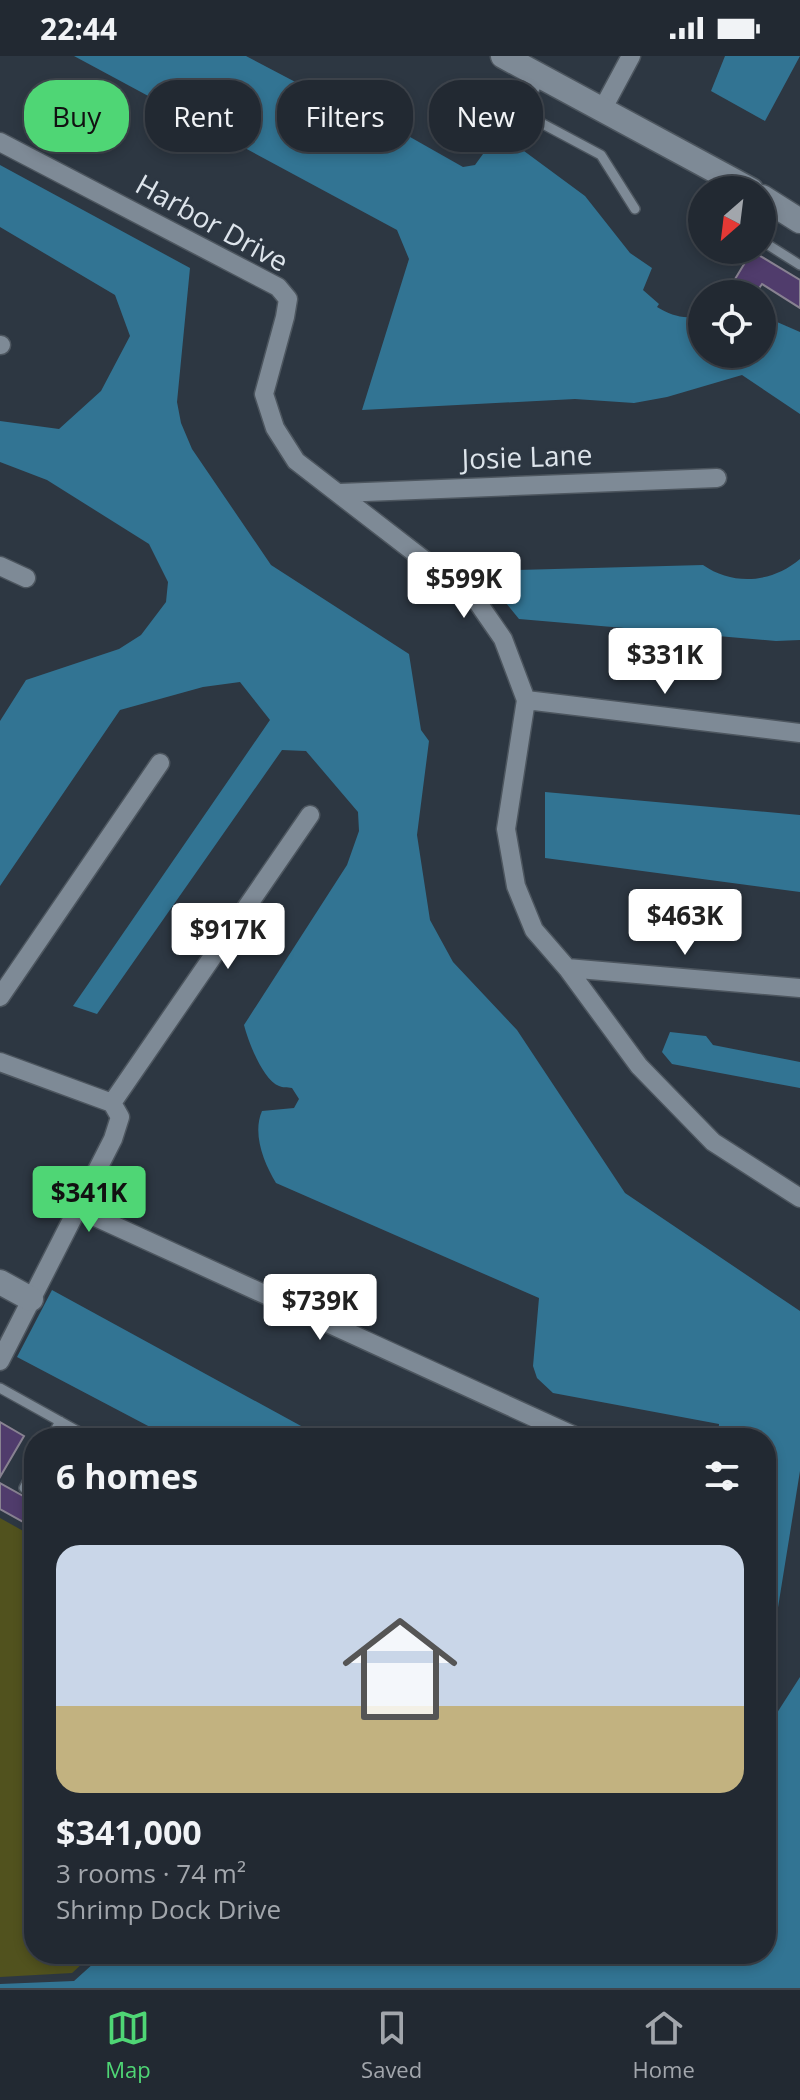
<!DOCTYPE html>
<html lang="en">
<head>
<meta charset="utf-8">
<style>
	body { margin:0; font-family:"Open Sans",sans-serif; background:#2e353e; color:#f1f3f6; height:100vh; display:flex; flex-direction:column; font-size:30px; white-space:nowrap }
	* { box-sizing:border-box; margin:0 }
	p { font-size:26px; color:#a2a6ac }
	.icon { flex:none; width:44px; height:44px; fill:none; stroke:currentColor; stroke-width:2; stroke-linecap:round; stroke-linejoin:round }
	.map { position:relative; flex:1; overflow:hidden }
	.panel { position:absolute; left:24px; top:1372px; width:752px; height:536px; display:flex; flex-direction:column; background:#222932; border-radius:32px; box-shadow:0 4px 12px #0003,0 0 0 2px #3f454d }
	.panel>* { flex:none }
	.guide { position:absolute; left:24px; top:24px; width:752px; height:72px; display:flex; gap:16px }
	.needle { width:52px; rotate:208deg }
	.fabs { position:absolute; left:688px; top:120px; display:grid; gap:16px }
	.fabs a { display:grid; place-items:center; width:88px; height:88px; border-radius:50%; background:#222932; box-shadow:0 4px 12px #0003,0 0 0 2px #3f454d; font-size:40px }
	.price { position:absolute; translate:-50% -68px; padding:0 18px; border-radius:8px; background:#fff; color:#222; font-size:26px; line-height:52px; filter:drop-shadow(0 2px 4px #0008) }
	.price::after { content:''; position:absolute; left:50%; top:48px; width:24px; height:18px; margin-left:-12px; background:inherit; clip-path:polygon(0 0,100% 0,50% 100%) }
	.price.on { background:#4fd675; color:#111 }
	ul { padding:0; list-style:none }
	li { display:grid; align-content:center; gap:16px; height:424px; padding:0 32px }
	li+li { border-top:2px solid #3f454d }
	li span { display:grid; place-items:center; height:248px; border-radius:24px; color:#555 }
	li>.icon { margin-inline-start:auto }
	span .icon { width:144px; height:144px; fill:#fffc; stroke-width:1 }
	li b { font-size:34px }
	h2 { display:flex; justify-content:space-between; align-items:center; height:96px; padding:0 32px; font-size:34px }
	.chip { padding:0 28px; border-radius:32px; background:#222932; box-shadow:0 4px 12px #0003,0 0 0 2px #3f454d; font-size:28px; line-height:72px }
	.chip.on { background:#4fd675; color:#111 }
	.status { display:flex; justify-content:space-between; align-items:center; height:56px; padding:0 40px; background:#222932; direction:ltr }
	.status svg { height:22px; fill:currentColor }
	.menu { display:flex; justify-content:space-around; align-items:center; height:112px; border-top:2px solid #3f454d; background:#222932; font-size:22px; color:#a2a6ac }
	.menu a { display:grid; justify-items:center; gap:4px }
	.menu .on { color:#4fd675 }
	.map>svg:first-child { display:block }
	.green { fill:#51521e }
	.water { fill:#327493 }
	.building { fill:#503c6c; stroke:#888291; stroke-width:2 }
	.lines { fill:none; stroke-linecap:round; stroke-linejoin:round }
	.service-casing { stroke:#4d565f; stroke-width:12 }
	.minor-casing { stroke:#4d565f; stroke-width:21 }
	.tertiary-casing { stroke:#4d565f; stroke-width:27 }
	.service { stroke:#7e8a96; stroke-width:9 }
	.minor { stroke:#7e8a96; stroke-width:18 }
	.tertiary { stroke:#7e8a96; stroke-width:24 }
	.labels { text-anchor:middle; stroke-width:6; stroke-linejoin:round; paint-order:stroke }
	.street-label { font-size:28px; fill:#dde4eb; stroke:#2d3742 }
</style>
</head>
<body>
<div class="status"><b>22:44</b><svg viewBox="0 0 49 12"><path d="M0 12V9h3v3zM5 12V6h3v6zM10 12V3h3v9zM15 12V0h3v12zM26 1h20v11H26zM47 4h2v5h-2z"/></svg></div>
<div class="map">
<svg width="800" height="1932" viewBox="0 0 800 1932">
	<rect width="100%" height="100%" fill="#2d3742"/>
	<path class="green" d="M0,1462L34,1481V1898H93L72,1917L0,1921Z"/>
	<path class="water" d="M74,0H246L400,81L403,77L463,111L475,109L491,87L503,86L524,95L585,140L630,197L652,212L643,234L659,248L657,251C672,260 685,264 702,259V298H762V264L777,266L800,276V358L742,319L667,341L634,347L575,343L362,354L409,203L397,174Z
		M725,0H800L765,65L711,35Z
		M0,109L190,212L177,346L181,367L192,393L271,509L409,598L421,674L429,685L417,779L430,864L453,906L517,974L625,1137L800,1255V1415L766,1626V1382H718L719,1368L553,1337L537,1322L533,1310L539,1242L276,1127C264,1107 252,1078 262,1055L294,1052L299,1043L292,1032C287,1031 283,1032 279,1030C263,1024 248,985 244,969L347,809L359,775L358,756L306,695L282,694L97,958L73,950L270,664L240,626L203,631L120,654L0,830V665L26,624L119,593L141,579L166,546L168,526L149,488L47,424L0,406V365L59,373L101,335L130,280L115,239L0,171Z
		M800,503V584L776,585L519,563L480,515L703,509C733,530 772,527 800,503Z
		M545,736L800,759V836L545,802Z
		M670,976L706,980L713,989L800,1006V1032L672,1008L662,996Z
		M52,1234L323,1382H171L17,1301Z
		M800,1621V1932H0V1928L74,1925L104,1898H766V1674Z"/>
	<path class="building" d="M752,195L800,224V252L762,228L755,238H726Z
		M0,1366L24,1380L0,1421Z
		M0,1427L34,1446V1472L0,1453Z"/>
	<g class="lines">
		<defs>
			<path id="service" d="M522,57L541,21
				M451,67L470,29L601,99L635,153
				M762,184L779,152
				M762,185L800,209
				M0,1332L90,1382
				M51,1382L60,1365
				M34,1413L24,1432L34,1437"/>
			<path id="minor" d="M602,54L631,0
				M0,86L278,231L288,243L285,261L264,338L275,372L296,405L476,544L503,583L526,644L506,773L516,830L534,874L567,912L639,1010L713,1086L800,1142
				M0,289H1
				M340,437L717,422
				M0,510L26,522
				M526,644L800,677
				M567,912L800,932
				M0,941L160,707
				M0,1006L112,1047
				M112,1047L310,759
				M78,1153L579,1382
				M0,1305L113,1083L120,1061L112,1047"/>
			<path id="tertiary" d="M503,0L751,134
				M762,141L800,165
				M0,1226L31,1243"/>
		</defs>
		<use href="#service" class="service-casing"/>
		<use href="#minor" class="minor-casing"/>
		<use href="#tertiary" class="tertiary-casing"/>
		<use href="#service" class="service"/>
		<use href="#minor" class="minor"/>
		<use href="#tertiary" class="tertiary"/>
	</g>
	<g class="labels">
		<g class="street-label">
			<text transform="translate(212 167) rotate(29)" y="10">Harbor Drive</text>
			<text transform="translate(527 401) rotate(-2)" y="10">Josie Lane</text>
		</g>
	</g>
</svg>
<div class="fabs">
<a><svg class="needle" viewBox="-14 -14 28 28"><path d="M0-13l5 13h-10z" fill="#e53935"/><path d="M0 13l5-13h-10z" fill="#a2a6ac"/></svg></a>
<a><svg class="icon" aria-label="locate" viewBox="0 0 24 24"><circle cx="12" cy="12" r="6"/><path d="M12 2v4M12 18v4M2 12h4M18 12h4"/></svg></a>
</div>
<b class="price" style="left:464px;top:564px">$599K</b>
<b class="price" style="left:665px;top:640px">$331K</b>
<b class="price" style="left:685px;top:901px">$463K</b>
<b class="price" style="left:228px;top:915px">$917K</b>
<b class="price on" style="left:89px;top:1178px">$341K</b>
<b class="price" style="left:320px;top:1286px">$739K</b>
<div class="guide">
<a class="chip on">Buy</a>
<a class="chip">Rent</a>
<a class="chip">Filters</a>
<a class="chip">New</a>
</div>
<section class="panel">
<h2>6 homes<svg class="icon" aria-label="filters" viewBox="0 0 24 24"><path d="M4 7h16M4 17h16"/><circle cx="9" cy="7" r="2"/><circle cx="15" cy="17" r="2"/></svg></h2>
<ul>
<li><span style="background:linear-gradient(#c9d6e8 65%,#c2b280 0)"><svg class="icon" aria-label="home" viewBox="0 0 24 24"><path d="M3 11l9-7 9 7M6 9v11h12V9"/></svg></span><div><b>$341,000</b><p>3 rooms · 74 m²</p><p>Shrimp Dock Drive</p></div></li>
</ul>
</section>
</div>
<nav class="menu">
<a class="on"><svg class="icon" aria-label="map" viewBox="0 0 24 24"><path d="M3 6l6-2 6 2 6-2v14l-6 2-6-2-6 2zM9 4v14M15 6v14"/></svg>Map</a>
<a><svg class="icon" aria-label="saved" viewBox="0 0 24 24"><path d="M7 4h10v16l-5-4-5 4z"/></svg>Saved</a>
<a><svg class="icon" aria-label="home" viewBox="0 0 24 24"><path d="M3 11l9-7 9 7M6 9v11h12V9"/></svg>Home</a>
</nav>
</body>
</html>
